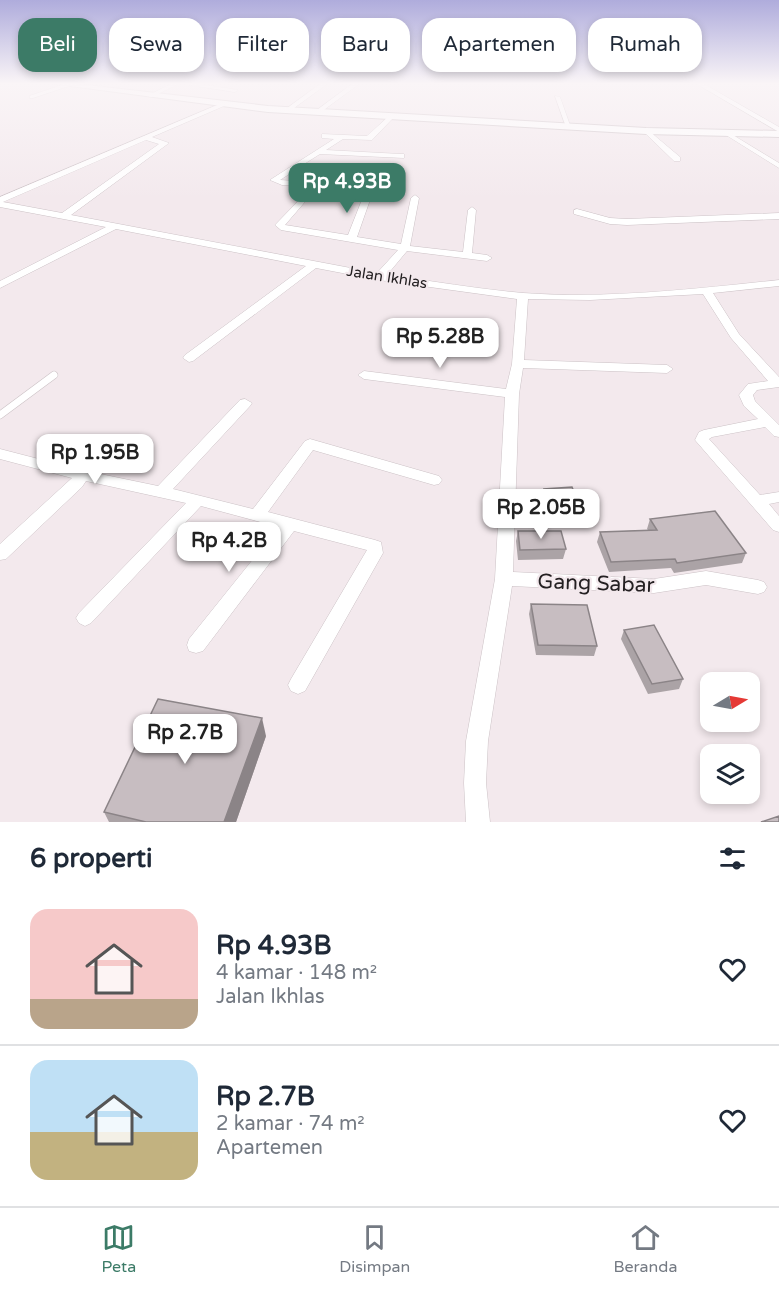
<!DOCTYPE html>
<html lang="id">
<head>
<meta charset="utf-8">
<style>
	body { margin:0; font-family:"Varela Round",sans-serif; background:#f2f2f3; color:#1f2937; height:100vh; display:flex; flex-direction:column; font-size:22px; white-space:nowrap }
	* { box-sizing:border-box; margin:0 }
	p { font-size:20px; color:#747a83 }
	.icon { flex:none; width:33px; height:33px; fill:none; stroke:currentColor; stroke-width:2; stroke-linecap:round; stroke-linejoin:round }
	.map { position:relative; height:822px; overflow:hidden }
	.panel { display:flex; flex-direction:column; background:#fff; flex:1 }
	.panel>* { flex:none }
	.banner { position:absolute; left:18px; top:18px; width:744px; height:54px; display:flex; gap:12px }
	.needle { width:39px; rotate:80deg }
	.controls { position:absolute; left:700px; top:672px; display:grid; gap:12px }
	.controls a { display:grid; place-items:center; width:60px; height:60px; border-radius:12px; background:#fff; box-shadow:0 3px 9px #0003; font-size:30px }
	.price { position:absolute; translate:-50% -51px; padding:0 14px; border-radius:12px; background:#fff; color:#222; font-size:20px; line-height:39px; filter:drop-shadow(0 2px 3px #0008) }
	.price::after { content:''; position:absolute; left:50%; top:36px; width:18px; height:14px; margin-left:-9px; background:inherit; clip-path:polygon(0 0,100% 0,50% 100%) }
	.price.current { background:#3c7b67; color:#fff }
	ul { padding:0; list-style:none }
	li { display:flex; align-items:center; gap:18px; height:150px; padding:0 30px }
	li+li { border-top:2px solid #e0e1e3 }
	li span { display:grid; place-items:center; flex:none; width:168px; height:120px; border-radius:18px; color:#555 }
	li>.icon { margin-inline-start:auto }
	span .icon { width:72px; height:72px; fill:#fffc; stroke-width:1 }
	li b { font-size:26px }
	h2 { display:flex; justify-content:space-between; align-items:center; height:72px; padding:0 30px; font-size:26px }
	.chip { padding:0 21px; border-radius:18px; background:#fff; box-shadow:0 3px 9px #0003; font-size:21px; line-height:54px }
	.chip.current { background:#3c7b67; color:#fff }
	.tab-bar { display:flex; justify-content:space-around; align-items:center; height:84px; border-top:2px solid #e0e1e3; background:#fff; font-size:16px; color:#747a83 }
	.tab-bar a { display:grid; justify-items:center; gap:3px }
	.tab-bar .current { color:#3c7b67 }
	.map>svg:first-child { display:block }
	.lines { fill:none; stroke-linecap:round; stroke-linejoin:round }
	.service-far1-casing { stroke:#ccc2c6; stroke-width:4 }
	.service-casing { stroke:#ccc2c6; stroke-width:8 }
	.minor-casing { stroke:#ccc2c6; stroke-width:1 }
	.tertiary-casing { stroke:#ccc2c6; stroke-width:2 }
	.service-far1 { stroke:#fff; stroke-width:3 }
	.service { stroke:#fff; stroke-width:7 }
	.minor { fill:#fff; fill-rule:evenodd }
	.tertiary { fill:#fff; fill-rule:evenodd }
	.wall { fill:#aba3a6 }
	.shaded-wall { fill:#8b8487 }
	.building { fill:#c7bdc1; stroke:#8b8487; stroke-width:1.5 }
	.labels { text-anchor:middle; stroke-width:4.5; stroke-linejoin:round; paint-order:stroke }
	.far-street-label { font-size:15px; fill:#242022; stroke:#f3e9ed }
	.near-street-label { font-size:21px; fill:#242022; stroke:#f3e9ed }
</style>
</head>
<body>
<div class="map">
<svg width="779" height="822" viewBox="0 0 779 822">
	<rect width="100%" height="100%" fill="#f3e9ed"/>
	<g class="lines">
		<defs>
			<path id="service-far1" d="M31,97L67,85"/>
			<path id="service" d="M0,415L54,375"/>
			<path id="minor" d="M171,84H178L152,97L147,96Z
				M183,84H199L238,90L235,92Z
				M320,84H327L290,111H286V109Z
				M352,84H359L321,112H317V110Z
				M697,84H704L779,127V132Z
				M555,96L560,97L571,128L566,127Z
				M222,103L224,106L152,137L169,143L71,215L377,273L398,250L281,230L275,225L306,193L310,196L285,225L348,235L363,197L367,194L371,197L357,237L401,244L411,198L415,195L419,198L410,246L463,252L468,210L472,207L476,210L472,253L487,255L492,258L487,261L407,251L387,275C432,281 477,289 523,293C608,299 695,289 779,280V286L713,293L739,334L779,377V387L757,390L753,395L755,401L779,425V437L774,436L765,427L712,437L709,439L760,495L779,492V502L769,504L779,516V532L773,530L695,440L699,432L704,430L758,419L744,406L739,395L748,384L768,381L731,338L703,294L590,300L528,299L524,360L667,365L673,369L667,373L523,368L519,394L513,572L654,579L706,571L758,580L764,582L767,587L764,592L758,594L706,585L654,593L512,586L488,741L486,783L490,822H466L464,783L466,741L495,579L505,397L364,379L358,375L364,371L506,389L512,364L517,299L379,280L316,268L193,361L189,362L183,358L185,355L306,266L116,229L0,288V281L106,227L0,207V197ZM146,140L159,144L62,213L3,202Z
				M390,115L395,116L372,140L343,139L326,150L401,154H404V158L320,154L304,164L399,170H402V174L297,169L280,180L390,187L393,188V192L282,185L270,180L334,139L322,138V134L367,136Z
				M644,130H648L680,157V161H674L644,132Z
				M728,132L779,163V168L726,135V133Z
				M577,209L610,218L627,219L779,213V219L627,225L610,224L574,214V210Z
				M245,399L252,403L250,406L173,489L253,509L305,441L310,439L439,476L442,480L439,484L434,485L313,450L268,512L375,540L381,542L383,553L305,691L298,694L291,691L288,685L291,679L367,550L294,531L203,651L196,653L189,651L187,645L189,639L279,527L201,506L91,623L85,626L79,623L76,618L79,613L186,503L86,481L82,487L6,559L0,560V544L72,478L0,459V449L81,470L158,486L240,400Z"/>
			<path id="tertiary" d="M55,84H78L268,106L646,128L779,131V137L646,134L268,112Z"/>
		</defs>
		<use href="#service-far1" class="service-far1-casing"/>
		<use href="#service" class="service-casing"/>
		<use href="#minor" class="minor-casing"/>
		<use href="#tertiary" class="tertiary-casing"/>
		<use href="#service-far1" class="service-far1"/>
		<use href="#service" class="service"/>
		<use href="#minor" class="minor"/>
		<use href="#tertiary" class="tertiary"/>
	</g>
	<path class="wall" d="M544,489L583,514L581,524L551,525L542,498Z
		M650,519L746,553L742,563L674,573L671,568L609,572L597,542L600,532L648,530L647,529Z
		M518,531L566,549L563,559L518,560L516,541Z
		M531,604L597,646L594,656L536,655L529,614Z
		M624,630L683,679L679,689L648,694L621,639Z
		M266,736L236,822H109L104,812Z"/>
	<path class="shaded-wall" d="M262,718L266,736L236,822H224Z"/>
	<path class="building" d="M572,487L583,514L553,516L544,489Z
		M715,511L746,553L677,563L675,559L611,562L600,532L657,530L650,519Z
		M518,531H561L566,549L520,550Z
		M531,604L587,605L597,646L538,645Z
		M654,625L683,679L652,684L624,630Z
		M158,699L262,718L224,822H146L104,812Z
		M779,816V822H761Z"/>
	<linearGradient id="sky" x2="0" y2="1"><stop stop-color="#afacdc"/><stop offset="0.42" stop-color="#faf5f7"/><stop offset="1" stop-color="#faf5f7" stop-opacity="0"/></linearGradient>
	<rect width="779" height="199" fill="url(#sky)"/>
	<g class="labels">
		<g class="far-street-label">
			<text transform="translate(387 277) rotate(9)" y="5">Jalan Ikhlas</text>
		</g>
		<g class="near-street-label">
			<text transform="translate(596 583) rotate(2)" y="7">Gang Sabar</text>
		</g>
	</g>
</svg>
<div class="controls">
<a><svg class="needle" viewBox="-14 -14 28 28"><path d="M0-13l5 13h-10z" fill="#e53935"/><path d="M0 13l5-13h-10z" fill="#747a83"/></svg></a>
<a><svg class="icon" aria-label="layers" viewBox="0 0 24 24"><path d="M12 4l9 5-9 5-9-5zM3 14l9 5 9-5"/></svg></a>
</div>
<b class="price current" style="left:347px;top:214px">Rp 4.93B</b>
<b class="price" style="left:440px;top:369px">Rp 5.28B</b>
<b class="price" style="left:95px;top:485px">Rp 1.95B</b>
<b class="price" style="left:541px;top:540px">Rp 2.05B</b>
<b class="price" style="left:229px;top:573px">Rp 4.2B</b>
<b class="price" style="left:185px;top:765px">Rp 2.7B</b>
<div class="banner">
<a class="chip current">Beli</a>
<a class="chip">Sewa</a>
<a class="chip">Filter</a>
<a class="chip">Baru</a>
<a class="chip">Apartemen</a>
<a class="chip">Rumah</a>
</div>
</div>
<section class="panel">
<h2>6 properti<svg class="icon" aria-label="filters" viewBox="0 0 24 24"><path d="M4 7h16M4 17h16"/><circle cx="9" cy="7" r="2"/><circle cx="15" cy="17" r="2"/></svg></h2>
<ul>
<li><span style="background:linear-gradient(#f6c9c9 75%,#b9a48a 0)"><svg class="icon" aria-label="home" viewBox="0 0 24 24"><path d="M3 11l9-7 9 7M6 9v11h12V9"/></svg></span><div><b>Rp 4.93B</b><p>4 kamar · 148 m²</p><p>Jalan Ikhlas</p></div><svg class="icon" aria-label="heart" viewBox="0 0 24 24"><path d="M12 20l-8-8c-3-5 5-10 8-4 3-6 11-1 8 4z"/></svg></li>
<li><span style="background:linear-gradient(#bfe0f5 60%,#c2b280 0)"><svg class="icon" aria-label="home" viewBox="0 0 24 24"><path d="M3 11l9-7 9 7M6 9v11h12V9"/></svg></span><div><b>Rp 2.7B</b><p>2 kamar · 74 m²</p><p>Apartemen</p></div><svg class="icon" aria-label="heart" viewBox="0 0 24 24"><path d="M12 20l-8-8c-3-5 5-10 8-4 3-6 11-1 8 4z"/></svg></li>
</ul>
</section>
<nav class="tab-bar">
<a class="current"><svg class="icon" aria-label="map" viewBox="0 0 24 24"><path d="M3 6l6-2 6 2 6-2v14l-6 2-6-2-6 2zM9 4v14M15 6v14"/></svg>Peta</a>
<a><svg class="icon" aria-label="saved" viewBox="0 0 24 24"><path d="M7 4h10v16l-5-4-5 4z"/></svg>Disimpan</a>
<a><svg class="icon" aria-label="home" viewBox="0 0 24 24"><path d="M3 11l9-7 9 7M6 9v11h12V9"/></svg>Beranda</a>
</nav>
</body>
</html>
